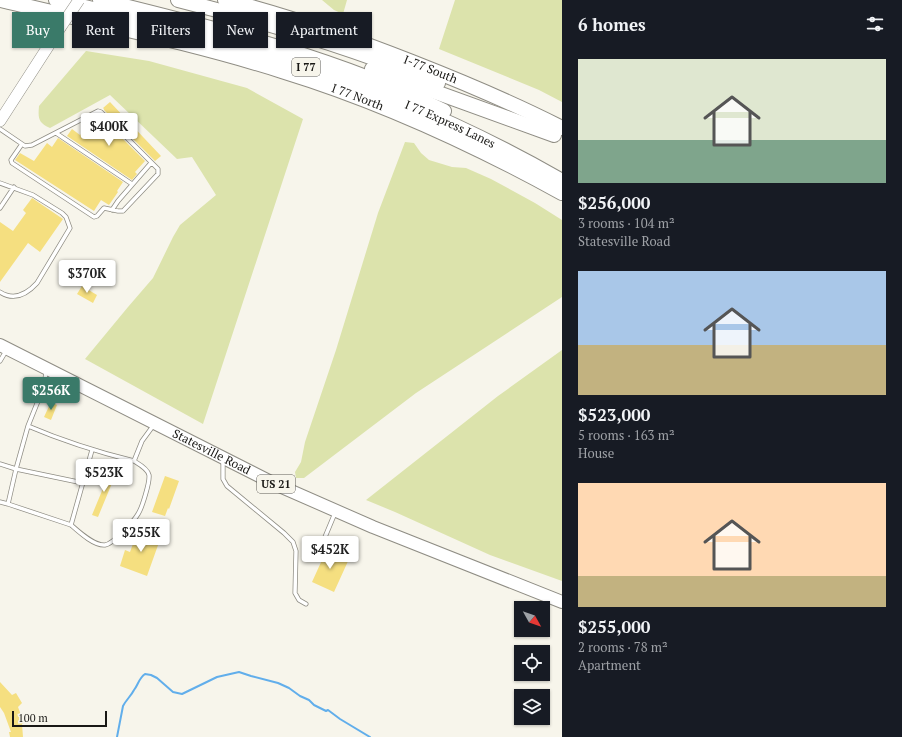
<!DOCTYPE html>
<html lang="en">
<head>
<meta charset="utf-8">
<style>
	body { margin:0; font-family:"PT Serif",serif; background:#20242c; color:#f1f3f6; height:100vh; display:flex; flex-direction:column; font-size:15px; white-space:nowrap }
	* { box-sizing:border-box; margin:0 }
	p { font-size:13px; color:#9ea1a6 }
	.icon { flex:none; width:22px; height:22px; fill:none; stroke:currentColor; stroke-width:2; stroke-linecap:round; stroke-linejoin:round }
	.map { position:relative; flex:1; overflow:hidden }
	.side { display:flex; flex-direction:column; background:#171b24; width:340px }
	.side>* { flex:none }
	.top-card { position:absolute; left:12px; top:12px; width:380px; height:36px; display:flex; gap:8px }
	.needle { width:26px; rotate:130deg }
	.tools { position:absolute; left:514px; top:601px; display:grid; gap:8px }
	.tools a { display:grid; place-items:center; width:36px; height:36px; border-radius:0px; background:#171b24; box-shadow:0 1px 3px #0004; font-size:20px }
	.scale { position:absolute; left:12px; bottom:10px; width:95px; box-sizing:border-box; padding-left:4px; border:2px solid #191815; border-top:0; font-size:11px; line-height:14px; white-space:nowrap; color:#191815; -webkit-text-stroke:3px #f7f5eb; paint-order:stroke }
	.price { position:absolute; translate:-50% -34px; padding:0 9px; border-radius:4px; background:#fff; color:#222; font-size:13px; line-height:26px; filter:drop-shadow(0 1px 2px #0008) }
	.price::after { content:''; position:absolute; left:50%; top:24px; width:12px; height:9px; margin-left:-6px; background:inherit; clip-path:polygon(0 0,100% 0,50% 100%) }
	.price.current { background:#3a7a69; color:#fff }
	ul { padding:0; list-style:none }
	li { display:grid; align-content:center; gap:8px; height:212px; padding:0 16px }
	li span { display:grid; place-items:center; height:124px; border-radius:0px; color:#555 }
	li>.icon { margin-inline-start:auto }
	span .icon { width:72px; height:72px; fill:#fffc; stroke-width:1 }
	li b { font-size:17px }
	h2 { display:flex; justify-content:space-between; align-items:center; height:48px; padding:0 16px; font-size:17px }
	.tag { padding:0 14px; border-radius:0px; background:#171b24; box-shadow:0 1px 3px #0004; font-size:14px; line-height:36px }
	.tag.current { background:#3a7a69; color:#fff }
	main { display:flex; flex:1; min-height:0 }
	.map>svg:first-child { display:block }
	.green { fill:#dce3ac }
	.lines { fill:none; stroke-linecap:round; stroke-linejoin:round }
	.stream { stroke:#61aeeb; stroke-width:2 }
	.building { fill:#f5df80 }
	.lane-casing { stroke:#8f8d84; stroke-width:5 }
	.secondary-casing { stroke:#8f8d84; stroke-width:12 }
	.primary-casing { stroke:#8f8d84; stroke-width:14 }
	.highway-casing { stroke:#8f8d84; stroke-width:16 }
	.lane { stroke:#fff; stroke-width:3.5 }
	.secondary { stroke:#fff; stroke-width:11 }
	.primary { stroke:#fff; stroke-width:12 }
	.highway { stroke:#fff; stroke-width:14 }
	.secondary-bridge-casing { stroke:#8f8d84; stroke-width:12; stroke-linecap:butt }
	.secondary-bridge { stroke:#fff; stroke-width:11 }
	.labels { text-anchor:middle; stroke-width:3; stroke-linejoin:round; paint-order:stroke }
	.shield { fill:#f7f5eb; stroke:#5c5a55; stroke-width:1 }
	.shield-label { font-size:11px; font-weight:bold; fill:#191815 }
	.street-label { font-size:12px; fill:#191815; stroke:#f7f5eb }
</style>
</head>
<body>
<main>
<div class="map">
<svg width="562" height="737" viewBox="0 0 562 737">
	<rect width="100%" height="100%" fill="#f7f5eb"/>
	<path class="green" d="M322,0H347L343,14L334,10Z
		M455,0H562V102L539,90L439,49Z
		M86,51L149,61L247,88L303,119L203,424L85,359L128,307L153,278L173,237L180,225L216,195L192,157L177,159L110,95L50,128C38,123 38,118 39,106Z
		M405,142L414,143L421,153L429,160L452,167L466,168L491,179L535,203L562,220V297L416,393L304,478H296L295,472L301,462L305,442L336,350L378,213Z
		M562,350V581L490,555L395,512L366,500L498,396Z"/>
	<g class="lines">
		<path class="stream" d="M117,737L123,706C126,700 131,696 134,690C138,685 139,678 145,674L151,675L157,678L173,692L182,694L217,677L239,672L251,676L278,683L289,688L300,696L309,700L314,705L326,711L328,710L340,719L370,737"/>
	</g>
	<path class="building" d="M110,102L161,156L155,161L104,110V109L103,108Z
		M99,115L145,161L135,172L137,174L132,180L67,136L72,129L80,135Z
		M58,138L123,182L117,191L118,192L109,205L101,200L94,211L15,160L20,153L34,161L47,143L52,147Z
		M32,198L63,219L40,252L28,243L0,282V222L13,231L26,213L23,210Z
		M82,286L97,295L93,303L77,294Z
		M51,402L57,405L51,420L44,417Z
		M111,469L117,471L98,517L92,515Z
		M165,476L179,481L169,509L168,508L165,516L152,512Z
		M138,530L156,536L157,532L162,534L147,576L120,566L125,550L130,552Z
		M327,549L349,559L334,592L312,582Z
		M0,682L12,695L16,693L22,703L18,707L24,723L22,724L23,737H10L9,732H11L4,713L0,707Z"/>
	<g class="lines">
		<defs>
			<path id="lane" d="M0,129L25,146L32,145L98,111L101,112L158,169V174L123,211H118L104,208L97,216L94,217L12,163L11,160L22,144
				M56,133L132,184
				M0,183L33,195L62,213L66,217L70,228L37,283C27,294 14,301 0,292
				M0,208L14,187
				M112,210L118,201L151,163
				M0,361L6,351
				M28,426L44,386L46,372
				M223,461V479L227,486L284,533L293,542L296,551L295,593L299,600L306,604
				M0,464L16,469L28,426C63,441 98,452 134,461L142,441L153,426
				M83,483L16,469L8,504L71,525L92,450
				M0,502L8,504
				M335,513L325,537L348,548
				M71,525C79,532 94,546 105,545C113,544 134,521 138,514C142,508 150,482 149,475C148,469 139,464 134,461"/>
			<path id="secondary" d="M0,121L60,28"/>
			<g id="primary">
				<path id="s1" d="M0,345L275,484L373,527L562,602"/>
			</g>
			<g id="highway">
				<path id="s2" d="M1,0C95,23 190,42 282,71C380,101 473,144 562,193"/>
				<path id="s3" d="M56,0C133,19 211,36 287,61C383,91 475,131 562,181"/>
				<path d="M100,0C217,29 335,57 444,111"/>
				<path d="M178,0C266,22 354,48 438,83"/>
				<path id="s4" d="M225,0C289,16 351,38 412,62C463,82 513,103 562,128"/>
				<path d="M372,69L554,135"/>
			</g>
		</defs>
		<use href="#lane" class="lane-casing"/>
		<use href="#secondary" class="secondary-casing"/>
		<use href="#primary" class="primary-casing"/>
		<use href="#highway" class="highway-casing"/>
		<use href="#lane" class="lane"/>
		<use href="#secondary" class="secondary"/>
		<use href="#primary" class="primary"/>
		<use href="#highway" class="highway"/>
		<defs>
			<path id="secondary-bridge" d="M60,28L79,0"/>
		</defs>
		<use href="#secondary-bridge" class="secondary-bridge-casing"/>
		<use href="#secondary-bridge" class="secondary-bridge"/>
	</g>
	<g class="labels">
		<g class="shield">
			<rect x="292" y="58" width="28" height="18" rx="3"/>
			<rect x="257" y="475" width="38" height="18" rx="3"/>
		</g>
		<g class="shield-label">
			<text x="306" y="71">I 77</text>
			<text x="276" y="488">US 21</text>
		</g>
		<g class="street-label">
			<text dy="4" stroke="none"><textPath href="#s4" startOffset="217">I-77 South</textPath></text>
			<text dy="4" stroke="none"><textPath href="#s2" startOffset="370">I 77 North</textPath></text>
			<text dy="4" stroke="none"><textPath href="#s3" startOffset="414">I 77 Express Lanes</textPath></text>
			<text dy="4" stroke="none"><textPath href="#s1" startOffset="237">Statesville Road</textPath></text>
		</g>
	</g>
</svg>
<div class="tools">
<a><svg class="needle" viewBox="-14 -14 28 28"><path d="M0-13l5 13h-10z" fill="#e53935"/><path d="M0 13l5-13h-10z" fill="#9ea1a6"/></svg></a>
<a><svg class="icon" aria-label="locate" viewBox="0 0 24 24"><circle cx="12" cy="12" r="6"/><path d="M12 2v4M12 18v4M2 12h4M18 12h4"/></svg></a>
<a><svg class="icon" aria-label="layers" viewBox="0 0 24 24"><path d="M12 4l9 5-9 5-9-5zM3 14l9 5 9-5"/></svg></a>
</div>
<div class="scale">100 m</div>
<b class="price" style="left:109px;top:147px">$400K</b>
<b class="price" style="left:87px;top:294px">$370K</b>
<b class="price current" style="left:51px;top:411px">$256K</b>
<b class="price" style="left:104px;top:493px">$523K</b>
<b class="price" style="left:141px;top:553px">$255K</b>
<b class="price" style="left:330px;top:570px">$452K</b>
<div class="top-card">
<a class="tag current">Buy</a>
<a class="tag">Rent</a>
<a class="tag">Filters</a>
<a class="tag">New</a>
<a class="tag">Apartment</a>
</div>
</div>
<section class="side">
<h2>6 homes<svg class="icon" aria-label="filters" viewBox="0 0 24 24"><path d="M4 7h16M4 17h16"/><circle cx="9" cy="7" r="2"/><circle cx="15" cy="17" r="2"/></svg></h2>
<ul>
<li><span style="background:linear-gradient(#dfe7d0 65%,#7fa58c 0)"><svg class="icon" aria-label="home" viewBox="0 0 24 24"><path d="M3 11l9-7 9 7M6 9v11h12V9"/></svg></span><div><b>$256,000</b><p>3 rooms · 104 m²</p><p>Statesville Road</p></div></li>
<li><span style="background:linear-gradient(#a9c7e8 60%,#c2b280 0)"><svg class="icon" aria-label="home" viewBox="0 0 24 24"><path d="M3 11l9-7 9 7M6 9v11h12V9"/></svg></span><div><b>$523,000</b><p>5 rooms · 163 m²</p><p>House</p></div></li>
<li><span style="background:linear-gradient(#ffd9b3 75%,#c2b280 0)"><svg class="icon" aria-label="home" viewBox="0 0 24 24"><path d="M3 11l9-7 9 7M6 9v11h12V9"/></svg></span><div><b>$255,000</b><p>2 rooms · 78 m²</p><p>Apartment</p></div></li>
</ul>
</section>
</main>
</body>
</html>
